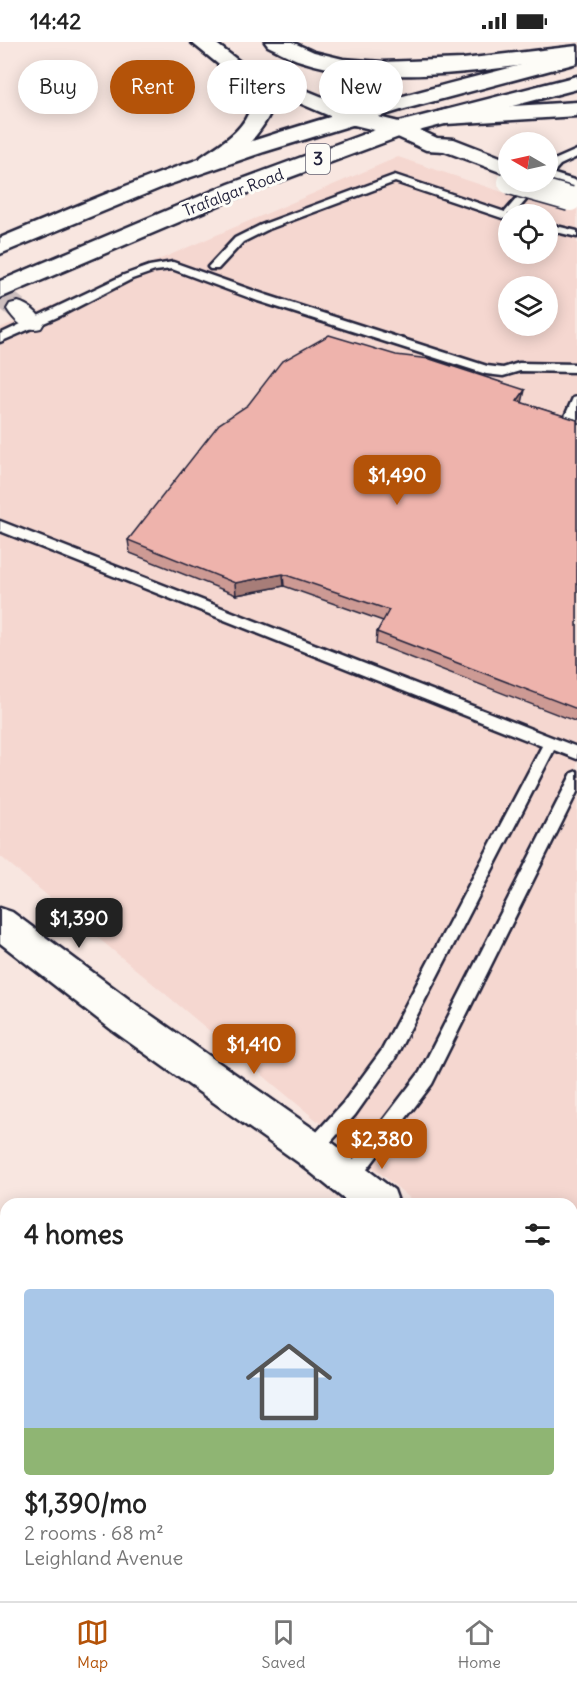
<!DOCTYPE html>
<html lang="en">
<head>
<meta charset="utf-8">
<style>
	body { margin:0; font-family:Delius,sans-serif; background:#f2f2f2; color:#222; height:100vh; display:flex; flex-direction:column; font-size:22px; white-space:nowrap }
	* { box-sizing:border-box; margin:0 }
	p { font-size:20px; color:#767676 }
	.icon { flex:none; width:33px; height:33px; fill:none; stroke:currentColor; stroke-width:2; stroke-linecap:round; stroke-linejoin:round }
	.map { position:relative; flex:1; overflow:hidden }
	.details { position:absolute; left:0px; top:1156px; width:578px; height:404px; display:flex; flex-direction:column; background:#fff; border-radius:18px 18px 0 0; box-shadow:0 3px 15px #0003 }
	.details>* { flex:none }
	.top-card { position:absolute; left:18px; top:18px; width:542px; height:54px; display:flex; gap:12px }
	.needle { width:39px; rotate:279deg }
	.tools { position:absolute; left:498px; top:90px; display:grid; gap:12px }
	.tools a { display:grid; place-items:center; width:60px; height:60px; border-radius:50%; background:#fff; box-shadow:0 3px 15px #0003; font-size:30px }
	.price { position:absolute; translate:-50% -51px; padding:0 14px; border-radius:12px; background:#b45309; color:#fff; font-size:20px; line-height:39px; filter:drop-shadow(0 2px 3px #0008) }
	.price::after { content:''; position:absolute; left:50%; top:36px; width:18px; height:14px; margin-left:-9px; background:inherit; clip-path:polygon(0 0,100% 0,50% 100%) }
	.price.active { background:#222; color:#fff }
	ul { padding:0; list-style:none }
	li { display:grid; align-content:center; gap:12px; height:318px; padding:0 24px }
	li+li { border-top:2px solid #e0e0e0 }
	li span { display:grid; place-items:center; height:186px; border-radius:6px; color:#555 }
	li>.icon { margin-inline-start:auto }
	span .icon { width:108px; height:108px; fill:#fffc; stroke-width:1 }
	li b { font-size:26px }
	h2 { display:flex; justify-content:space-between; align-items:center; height:72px; padding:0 24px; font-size:26px }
	.chip { padding:0 21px; border-radius:27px; background:#fff; box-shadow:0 3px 15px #0003; font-size:21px; line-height:54px }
	.chip.active { background:#b45309; color:#fff }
	.status { display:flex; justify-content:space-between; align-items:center; height:42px; padding:0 30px; background:#fff; direction:ltr }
	.status svg { height:16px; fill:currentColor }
	.dock { display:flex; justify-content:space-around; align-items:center; height:84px; border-top:2px solid #e0e0e0; background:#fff; font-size:16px; color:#767676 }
	.dock a { display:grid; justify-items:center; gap:3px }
	.dock .active { color:#b45309 }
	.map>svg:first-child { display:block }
	.built { fill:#f5d7d0; fill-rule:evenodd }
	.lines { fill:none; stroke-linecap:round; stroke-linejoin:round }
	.stream { fill:#6892ac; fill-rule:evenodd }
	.street-tunnel { stroke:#cdbfbf; stroke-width:22; stroke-dasharray:22 10; stroke-linecap:butt }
	.lane-casing { stroke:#22223b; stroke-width:5 }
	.street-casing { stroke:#22223b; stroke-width:4 }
	.secondary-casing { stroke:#22223b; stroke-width:5 }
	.primary-casing { stroke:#22223b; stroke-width:5 }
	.highway-casing { stroke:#22223b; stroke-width:5 }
	.lane { fill:#fdfcf7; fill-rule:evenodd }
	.street { fill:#fdfcf7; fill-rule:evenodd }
	.secondary { fill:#fdfcf7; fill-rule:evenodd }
	.primary { fill:#fdfcf7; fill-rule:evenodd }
	.highway { fill:#fdfcf7; fill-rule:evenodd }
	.secondary-bridge-casing { stroke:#22223b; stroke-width:27; stroke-linecap:butt }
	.secondary-bridge { stroke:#fdfcf7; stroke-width:24 }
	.wall { fill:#cd9a94; stroke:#22223b; stroke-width:1.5 }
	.shaded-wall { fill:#a77d78; stroke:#22223b; stroke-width:1.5 }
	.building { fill:#eeb3ac; stroke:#22223b; stroke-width:1.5 }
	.labels { text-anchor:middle; stroke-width:6; stroke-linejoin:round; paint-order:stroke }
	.far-street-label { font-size:16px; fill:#22223b; stroke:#fdfcf7 }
	.shield { fill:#fdfcf7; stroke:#646373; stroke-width:1.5 }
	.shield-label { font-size:18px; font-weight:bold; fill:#22223b }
</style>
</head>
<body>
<div class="status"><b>14:42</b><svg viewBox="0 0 49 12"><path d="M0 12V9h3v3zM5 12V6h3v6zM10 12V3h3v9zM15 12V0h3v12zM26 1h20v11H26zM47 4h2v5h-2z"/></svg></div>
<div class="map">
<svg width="577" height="1559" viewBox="0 0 577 1559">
	<rect width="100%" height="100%" fill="#f8e6e0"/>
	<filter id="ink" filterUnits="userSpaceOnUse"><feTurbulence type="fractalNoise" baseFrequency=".0167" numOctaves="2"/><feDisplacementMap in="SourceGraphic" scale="12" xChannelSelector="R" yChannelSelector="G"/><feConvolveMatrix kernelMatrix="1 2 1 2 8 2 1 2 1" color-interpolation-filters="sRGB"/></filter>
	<g filter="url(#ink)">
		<path class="built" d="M398,115L538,162L577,167V1297L572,1292V1162H417L0,814V286ZM508,172H548V212H508ZM508,244H548V284H508Z"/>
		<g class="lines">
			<path class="stream" d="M0,1212L6,1215V1227L0,1224Z
				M378,1554H393L395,1559H380Z"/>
			<path class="street-tunnel" d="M0,253L18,267"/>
			<defs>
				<path id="lane" d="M577,108V115L560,123L552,132L548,133V124L552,119Z
					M395,133L505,170L530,141L539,143L514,172H508V178L395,140L269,187L243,200L218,227H210L208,225L235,196L261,183Z
					M548,182L577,189V195L548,188Z
					M173,220L266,253L487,324L503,326L519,321L577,322V330L520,329L503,334L486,332L258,259L172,227L155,229L132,237L62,273L0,300V292L124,233L149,224Z
					M577,355V380L565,374L573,356Z
					M0,479L577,705V717L554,708L394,1018L355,1073L318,1114L312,1116L306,1114L303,1108L306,1102L343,1061L382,1008L542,704L0,489Z
					M577,729V750L432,1042L355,1143L349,1146L343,1143L340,1137L343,1131L420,1030L572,731Z
					M572,1196L577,1198V1218L572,1216Z"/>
				<path id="street" d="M18,260C29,263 38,271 44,281L41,286C26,290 15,280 7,267L10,262Z"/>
				<path id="secondary" d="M354,69L407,82L437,96L454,97L508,118V133L444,109L426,108L391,92L346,81L343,76L346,71Z
					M548,130L577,139V153L540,142L538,140H548Z
					M0,866L12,870L138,964L325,1095L394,1148L399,1162H350L299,1121L112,988L0,901Z
					M572,1295L577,1297V1342L572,1339Z"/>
				<path id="primary" d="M577,9V21L401,68L264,110L165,144L0,212V196C67,168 134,139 202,116C325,73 451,40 577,9Z
					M577,34V47L407,92L245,152L0,256V239L229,142L391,82Z"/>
				<path id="highway" d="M191,0H214L244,23L362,71L365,76L362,81L354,83L346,81L260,44L273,63C267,87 228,131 201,125L198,120L201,115C221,101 245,89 251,63L229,31Z
					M265,0H292L314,10L343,17L382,20L463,17L577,4V16C487,27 390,47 301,19C290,16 279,9 268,4Z
					M577,60V74L446,82L438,80L435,75L438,70L446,68Z"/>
			</defs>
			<use href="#lane" class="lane-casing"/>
			<use href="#street" class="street-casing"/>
			<use href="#secondary" class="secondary-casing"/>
			<use href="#primary" class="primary-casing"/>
			<use href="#highway" class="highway-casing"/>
			<use href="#lane" class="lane"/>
			<use href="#street" class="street"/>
			<use href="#secondary" class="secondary"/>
			<use href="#primary" class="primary"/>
			<use href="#highway" class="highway"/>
			<defs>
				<path id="secondary-bridge" d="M510,140L570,157"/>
			</defs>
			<use href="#secondary-bridge" class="secondary-bridge-casing"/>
			<use href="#secondary-bridge" class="secondary-bridge"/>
		</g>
		<path class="wall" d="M522,361L577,378V680L376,602L377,590L383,579L284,544L236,553L130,511L128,498Z"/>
		<path class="shaded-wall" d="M525,348L522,361L517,359Z
			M283,532L284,544L236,553L235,541Z
			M0,1539L6,1547V1554H11L14,1559H8L0,1547Z"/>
		<path class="building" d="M329,293L396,313L430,317L525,348L517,359L577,378V667L377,590L389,568L283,532L235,541L128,498L219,382L248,363L281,320Z
			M0,1547L8,1559H0Z"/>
	</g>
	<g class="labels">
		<g class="far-street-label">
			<text transform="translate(233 150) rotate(-21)" y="6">Trafalgar Road</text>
		</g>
		<rect class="shield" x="306" y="102" width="24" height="30" rx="4.5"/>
		<g class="shield-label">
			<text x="318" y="123">3</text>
		</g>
	</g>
</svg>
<div class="tools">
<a><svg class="needle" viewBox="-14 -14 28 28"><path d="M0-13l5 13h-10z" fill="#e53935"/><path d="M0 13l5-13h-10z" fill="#767676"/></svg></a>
<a><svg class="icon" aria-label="locate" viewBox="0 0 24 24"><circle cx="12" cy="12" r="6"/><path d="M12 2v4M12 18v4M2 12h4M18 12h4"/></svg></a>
<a><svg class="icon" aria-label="layers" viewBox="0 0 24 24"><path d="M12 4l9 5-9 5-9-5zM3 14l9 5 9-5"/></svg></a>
</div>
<b class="price" style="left:397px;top:464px">$1,490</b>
<b class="price active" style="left:79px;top:907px">$1,390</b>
<b class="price" style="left:254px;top:1033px">$1,410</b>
<b class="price" style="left:382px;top:1128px">$2,380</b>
<div class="top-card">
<a class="chip">Buy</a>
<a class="chip active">Rent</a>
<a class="chip">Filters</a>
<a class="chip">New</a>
</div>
<section class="details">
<h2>4 homes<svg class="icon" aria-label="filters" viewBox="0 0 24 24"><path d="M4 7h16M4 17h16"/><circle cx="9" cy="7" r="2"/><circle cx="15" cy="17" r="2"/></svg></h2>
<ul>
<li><span style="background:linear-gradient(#a9c7e8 75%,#8fb573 0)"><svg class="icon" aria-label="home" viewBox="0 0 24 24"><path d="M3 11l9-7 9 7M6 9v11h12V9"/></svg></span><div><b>$1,390/mo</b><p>2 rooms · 68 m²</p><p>Leighland Avenue</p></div></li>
</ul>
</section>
</div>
<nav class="dock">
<a class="active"><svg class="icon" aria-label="map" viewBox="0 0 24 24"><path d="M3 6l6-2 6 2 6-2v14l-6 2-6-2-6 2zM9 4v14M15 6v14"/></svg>Map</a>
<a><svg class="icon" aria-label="saved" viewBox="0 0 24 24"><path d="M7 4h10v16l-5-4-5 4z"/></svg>Saved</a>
<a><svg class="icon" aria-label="home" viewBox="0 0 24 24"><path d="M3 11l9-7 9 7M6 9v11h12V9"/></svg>Home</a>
</nav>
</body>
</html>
